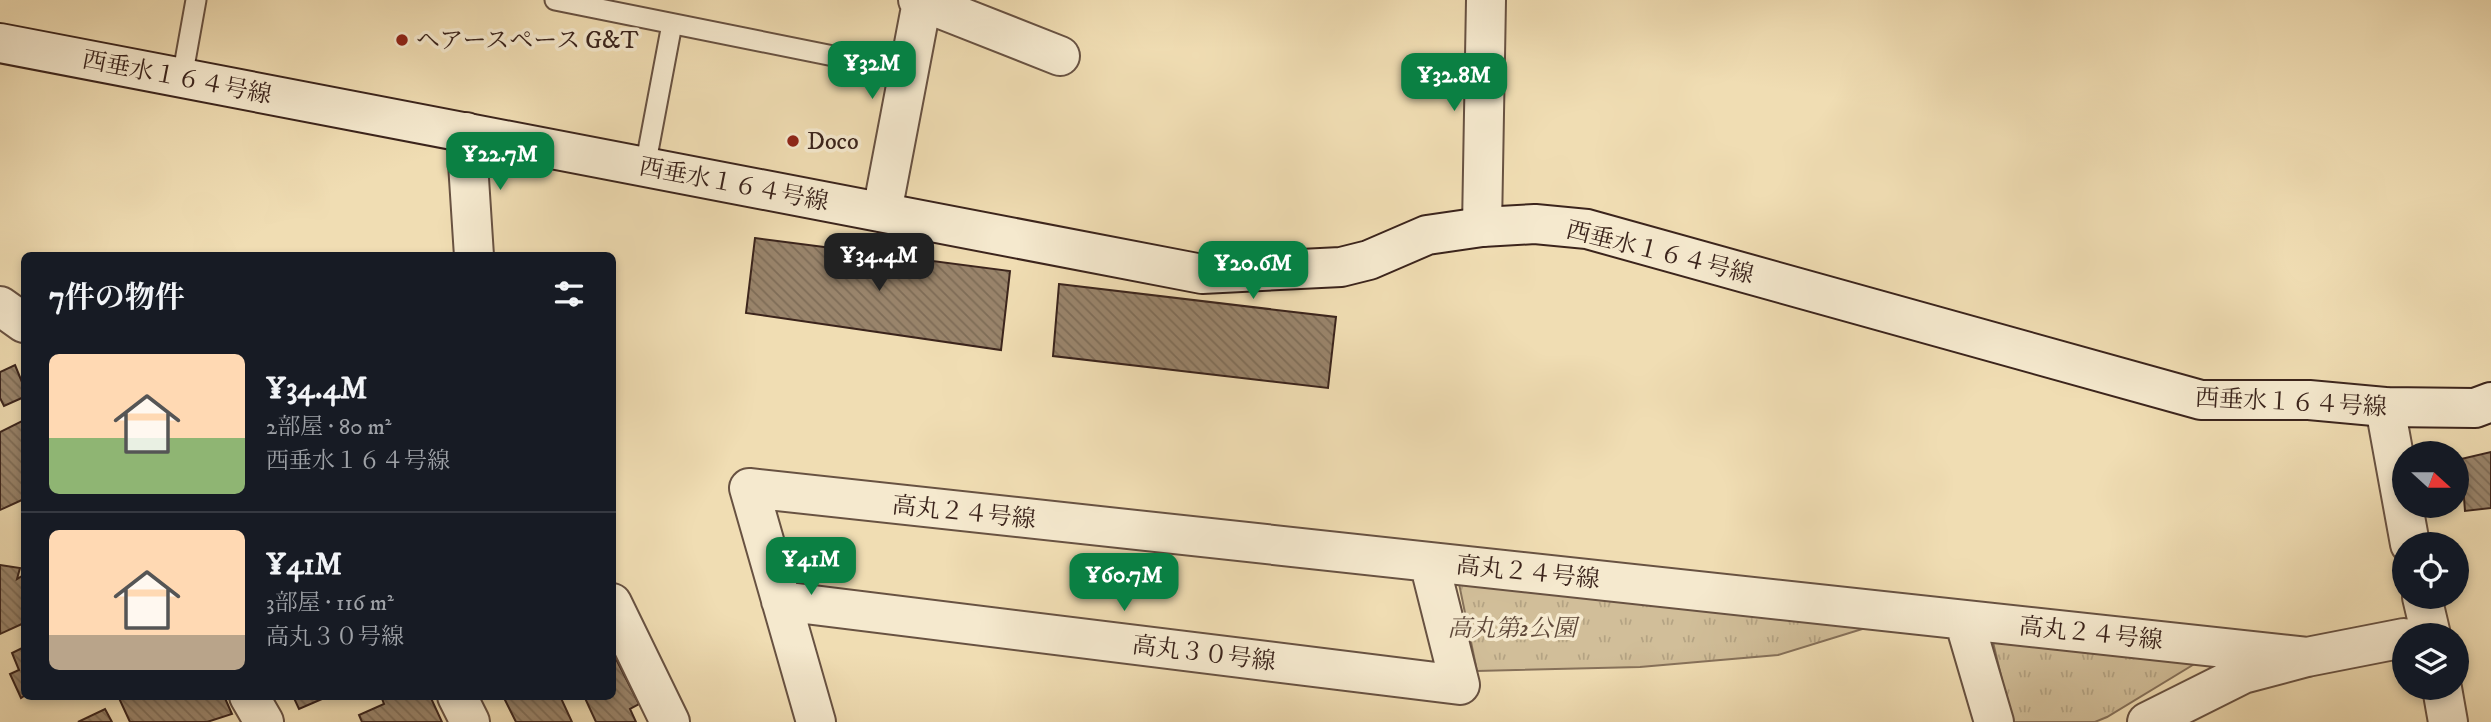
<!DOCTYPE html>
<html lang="ja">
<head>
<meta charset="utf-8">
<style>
	body { margin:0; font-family:"IM FELL DW Pica","Noto Serif JP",serif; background:#20242c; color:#f1f3f6; height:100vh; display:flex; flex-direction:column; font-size:26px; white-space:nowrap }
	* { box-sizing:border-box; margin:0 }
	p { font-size:23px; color:#9ea1a6 }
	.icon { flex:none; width:38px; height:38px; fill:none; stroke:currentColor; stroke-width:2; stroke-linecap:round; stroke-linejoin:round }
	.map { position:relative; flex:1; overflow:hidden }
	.sheet { position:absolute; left:21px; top:252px; width:595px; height:448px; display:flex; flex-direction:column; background:#171b24; border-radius:10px; box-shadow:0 4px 10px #0003 }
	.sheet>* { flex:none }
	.needle { width:46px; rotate:111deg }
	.fabs { position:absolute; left:2392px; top:441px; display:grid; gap:14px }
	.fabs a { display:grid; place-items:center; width:77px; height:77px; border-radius:50%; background:#171b24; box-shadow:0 4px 10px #0003; font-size:35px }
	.price { position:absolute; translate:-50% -60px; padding:0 16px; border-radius:14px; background:#0b8043; color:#fff; font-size:23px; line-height:46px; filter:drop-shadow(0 2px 4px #0008) }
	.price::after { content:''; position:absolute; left:50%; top:42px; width:21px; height:16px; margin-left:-10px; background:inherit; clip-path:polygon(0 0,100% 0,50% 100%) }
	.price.selected { background:#222; color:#fff }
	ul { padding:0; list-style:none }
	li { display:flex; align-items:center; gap:21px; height:175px; padding:0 28px }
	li+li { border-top:2px solid #363941 }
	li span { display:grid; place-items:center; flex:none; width:196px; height:140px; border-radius:10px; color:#555 }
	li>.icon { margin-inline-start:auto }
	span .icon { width:84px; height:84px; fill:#fffc; stroke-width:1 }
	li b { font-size:30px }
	h2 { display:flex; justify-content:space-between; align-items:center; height:84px; padding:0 28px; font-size:30px }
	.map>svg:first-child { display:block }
	.park { fill:url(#park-tufts); stroke:#86715a; stroke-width:2 }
	.building { fill:url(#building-back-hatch); stroke:#3b241c; stroke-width:2 }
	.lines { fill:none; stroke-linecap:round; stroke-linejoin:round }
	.lane-casing { stroke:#685242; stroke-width:23 }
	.street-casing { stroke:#685242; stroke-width:42 }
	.secondary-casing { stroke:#3b241c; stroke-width:42 }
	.lane { stroke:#f5e9ce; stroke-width:19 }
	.street { stroke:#f5e9ce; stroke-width:38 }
	.secondary { stroke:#f5e9ce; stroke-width:38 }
	.poi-dot { fill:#8f2418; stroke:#f5e9ce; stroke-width:2.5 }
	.labels { text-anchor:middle; stroke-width:7; stroke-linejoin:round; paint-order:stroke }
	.poi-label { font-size:24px; fill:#3b241c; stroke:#f5e9ce; text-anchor:start }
	.street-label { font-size:24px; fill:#3b241c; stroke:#f5e9ce }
	.park-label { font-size:24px; font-style:italic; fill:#604a3b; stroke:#f5e9ce }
</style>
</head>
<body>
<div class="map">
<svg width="2491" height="722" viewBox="0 0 2491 722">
	<defs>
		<pattern id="park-tufts" width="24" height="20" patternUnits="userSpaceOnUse" patternTransform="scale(1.75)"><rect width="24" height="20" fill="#d1be99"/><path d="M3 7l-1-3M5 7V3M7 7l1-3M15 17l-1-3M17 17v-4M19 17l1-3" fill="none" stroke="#b4a383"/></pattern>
		<pattern id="building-back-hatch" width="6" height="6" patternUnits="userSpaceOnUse" patternTransform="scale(1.75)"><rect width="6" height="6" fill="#99846b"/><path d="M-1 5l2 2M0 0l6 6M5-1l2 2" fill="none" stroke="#7e6c57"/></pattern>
	</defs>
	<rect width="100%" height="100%" fill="#f0ddb3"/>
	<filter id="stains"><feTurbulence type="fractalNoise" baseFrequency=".00286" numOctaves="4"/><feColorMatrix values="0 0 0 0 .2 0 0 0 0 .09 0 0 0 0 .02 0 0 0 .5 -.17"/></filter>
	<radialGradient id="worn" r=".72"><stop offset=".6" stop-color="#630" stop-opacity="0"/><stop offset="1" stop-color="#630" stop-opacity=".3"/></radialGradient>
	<path class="park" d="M1458,579L1872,626L1778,655L1640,667L1477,671Z
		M1992,638L2201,660L2107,717L2095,722H2012Z"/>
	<path class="building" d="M755,238L1010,271L1001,350L746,313Z
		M1059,284L1336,317L1328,388L1053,356Z
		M15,365L24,387V397L4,406L0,398V372Z
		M24,420V499L0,510V432Z
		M2491,452V508L2465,511L2461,459Z
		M0,565L20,568L17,579L22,576L24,582V623L0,634Z
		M24,647V696L21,698L10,674L19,670L12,653Z
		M612,651L639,704L630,709L636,722H596L584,696H612Z
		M118,696H224L232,714L207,722H130Z
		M293,696H320L322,699L299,709Z
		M381,696H430L442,722H362L359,715L384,704Z
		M503,696H560L572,722H516Z
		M105,709L112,722H78Z"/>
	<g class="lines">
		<defs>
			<path id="lane" d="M555,0L908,71
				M182,78L196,0
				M645,167L672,24"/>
			<path id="street" d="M918,0L1060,56
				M466,132L474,256
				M882,212L922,2
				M1482,227L1486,0
				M0,306L24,323
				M2385,407L2410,544
				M2422,597L2431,635
				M781,601L1460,685L1429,562
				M612,603L670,722
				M1964,620L1994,722
				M2442,688L2448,722
				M249,696L264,722
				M457,696L470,722
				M816,722L749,488L2307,657
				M2147,722L2243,674L2307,657L2404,638"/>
			<path id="secondary" d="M0,43L1202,274L1341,267L1369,260L1427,235L1482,227L1535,224L1587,229L2201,400H2309L2385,407L2475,408L2491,402"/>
		</defs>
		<use href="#lane" class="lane-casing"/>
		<use href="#street" class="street-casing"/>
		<use href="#secondary" class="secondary-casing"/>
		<use href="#lane" class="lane"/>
		<use href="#street" class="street"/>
		<use href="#secondary" class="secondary"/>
	</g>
	<g class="poi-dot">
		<circle cx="402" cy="40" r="7"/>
		<circle cx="793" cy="141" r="7"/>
	</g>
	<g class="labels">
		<g class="poi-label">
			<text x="416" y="48">ヘアースペース G&amp;T</text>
			<text x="807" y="149">Doco</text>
		</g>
		<g class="street-label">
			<text transform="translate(177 77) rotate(11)" y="8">西垂水１６４号線</text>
			<text transform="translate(734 184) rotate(11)" y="8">西垂水１６４号線</text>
			<text transform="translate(1660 252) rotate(14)" y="8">西垂水１６４号線</text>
			<text transform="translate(2291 402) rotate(3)" y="8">西垂水１６４号線</text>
			<text transform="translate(964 512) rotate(6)" y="8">高丸２４号線</text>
			<text transform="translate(1528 572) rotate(6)" y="8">高丸２４号線</text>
			<text transform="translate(2091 633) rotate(6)" y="8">高丸２４号線</text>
			<text transform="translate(1204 653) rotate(7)" y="8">高丸３０号線</text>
		</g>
		<g class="park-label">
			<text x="1512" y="636">高丸第2公園</text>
		</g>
	</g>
	<rect width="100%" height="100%" filter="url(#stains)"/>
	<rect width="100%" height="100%" fill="url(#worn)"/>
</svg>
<div class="fabs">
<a><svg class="needle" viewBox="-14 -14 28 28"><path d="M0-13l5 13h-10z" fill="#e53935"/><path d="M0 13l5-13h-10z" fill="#9ea1a6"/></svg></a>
<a><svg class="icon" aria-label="locate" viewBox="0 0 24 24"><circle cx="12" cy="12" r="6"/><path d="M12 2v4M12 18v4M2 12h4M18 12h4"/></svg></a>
<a><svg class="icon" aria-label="layers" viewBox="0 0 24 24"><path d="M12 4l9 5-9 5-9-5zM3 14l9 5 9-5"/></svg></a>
</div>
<b class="price" style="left:872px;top:101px">¥32M</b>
<b class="price" style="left:1454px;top:113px">¥32.8M</b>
<b class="price" style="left:500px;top:192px">¥22.7M</b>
<b class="price selected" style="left:879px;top:293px">¥34.4M</b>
<b class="price" style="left:1253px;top:301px">¥20.6M</b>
<b class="price" style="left:811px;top:597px">¥41M</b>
<b class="price" style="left:1124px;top:613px">¥60.7M</b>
<section class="sheet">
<h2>7件の物件<svg class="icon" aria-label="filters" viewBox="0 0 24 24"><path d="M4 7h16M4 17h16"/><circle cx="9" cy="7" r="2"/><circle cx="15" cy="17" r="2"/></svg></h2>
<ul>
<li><span style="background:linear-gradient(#ffd9b3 60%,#8fb573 0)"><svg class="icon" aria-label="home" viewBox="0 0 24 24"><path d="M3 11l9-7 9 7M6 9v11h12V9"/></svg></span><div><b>¥34.4M</b><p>2部屋 · 80 m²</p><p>西垂水１６４号線</p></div></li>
<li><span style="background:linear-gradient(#ffd9b3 75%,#b9a48a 0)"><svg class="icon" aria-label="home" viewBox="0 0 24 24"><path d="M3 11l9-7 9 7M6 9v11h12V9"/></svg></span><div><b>¥41M</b><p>3部屋 · 116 m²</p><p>高丸３０号線</p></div></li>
</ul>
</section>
</div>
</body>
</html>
